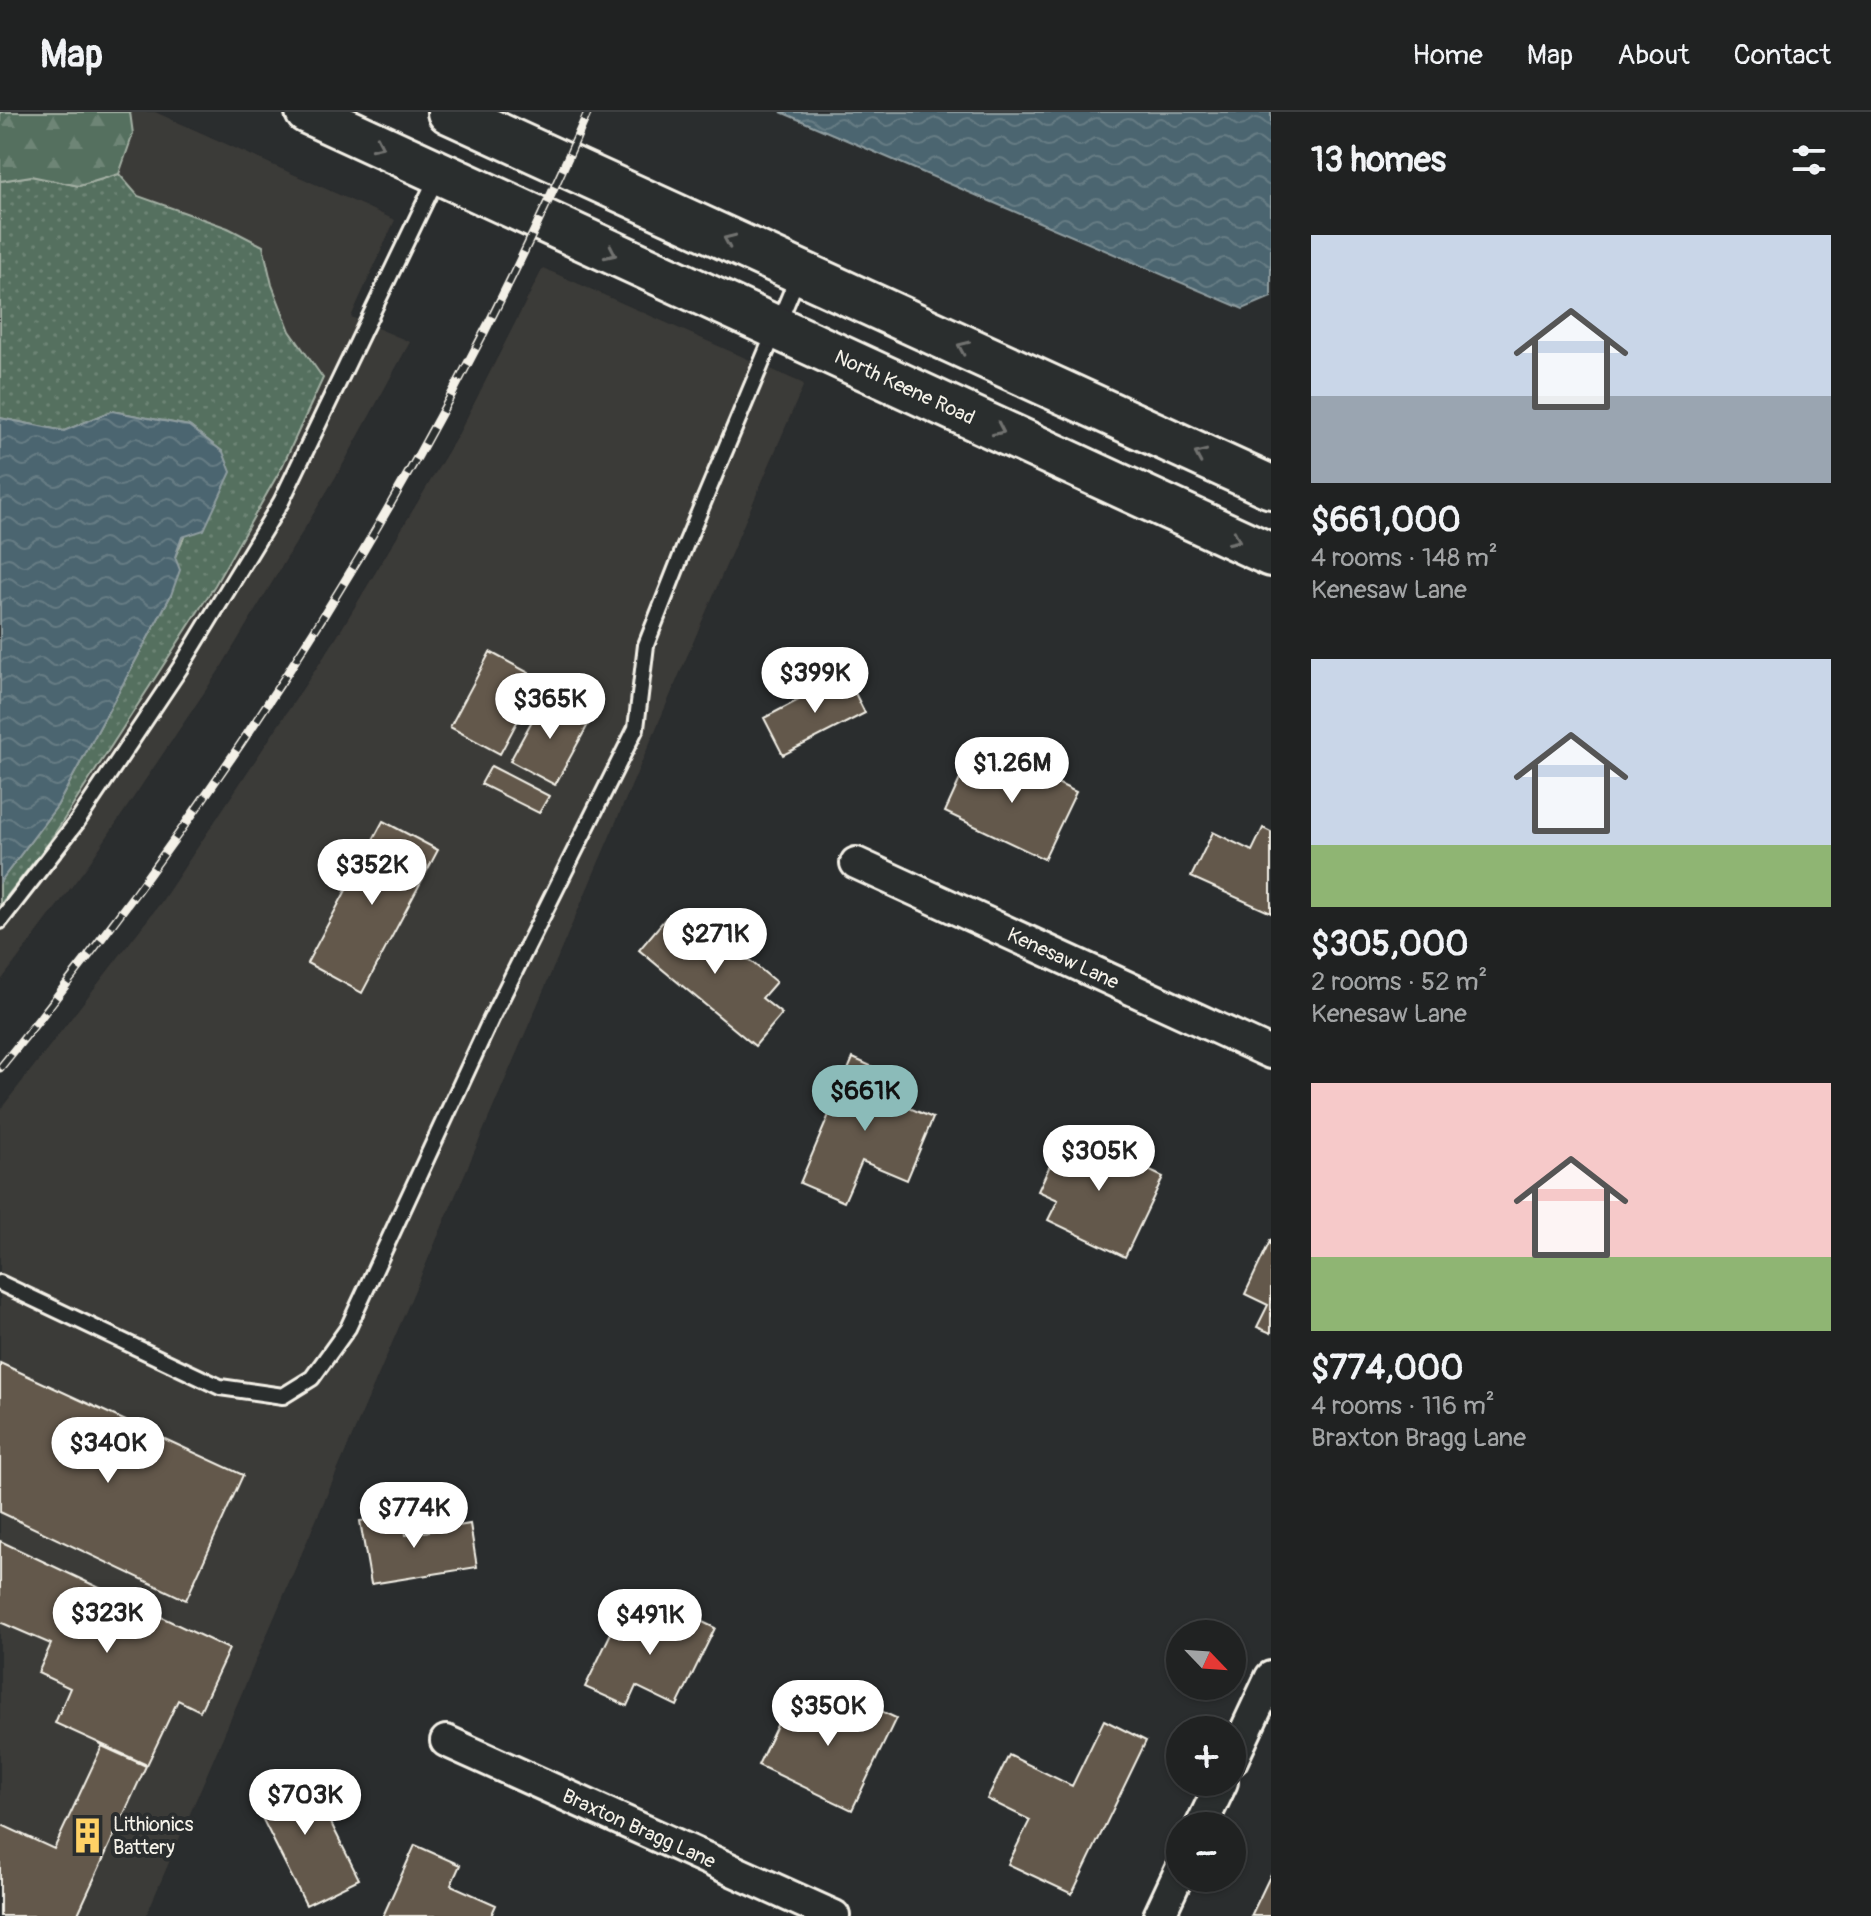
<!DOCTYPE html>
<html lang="en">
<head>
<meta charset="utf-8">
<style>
	body { margin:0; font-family:Pangolin,sans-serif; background:#282a2a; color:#f1f3f6; height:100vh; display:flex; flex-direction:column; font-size:30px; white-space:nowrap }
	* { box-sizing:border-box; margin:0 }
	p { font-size:26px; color:#a2a4a5 }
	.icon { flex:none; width:44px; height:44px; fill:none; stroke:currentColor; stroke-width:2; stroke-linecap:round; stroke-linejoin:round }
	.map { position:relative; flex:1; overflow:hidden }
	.panel { display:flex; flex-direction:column; background:#202222; width:600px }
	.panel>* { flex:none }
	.needle { width:52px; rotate:115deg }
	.tools { position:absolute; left:1166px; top:1508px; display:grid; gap:16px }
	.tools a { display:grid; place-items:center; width:80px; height:80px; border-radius:50%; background:#202222; box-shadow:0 2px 6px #0004,0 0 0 2px #3d3f40; font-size:40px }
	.price { position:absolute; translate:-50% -68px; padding:0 18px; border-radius:28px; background:#fff; color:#222; font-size:26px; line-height:52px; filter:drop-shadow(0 2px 4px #0008) }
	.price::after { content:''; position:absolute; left:50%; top:48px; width:24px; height:18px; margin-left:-12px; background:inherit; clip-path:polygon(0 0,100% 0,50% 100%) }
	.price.current { background:#8bbbb9; color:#111 }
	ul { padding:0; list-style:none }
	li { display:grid; align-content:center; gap:16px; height:424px; padding:0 40px }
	li span { display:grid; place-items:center; height:248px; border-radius:0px; color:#555 }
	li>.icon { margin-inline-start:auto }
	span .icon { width:144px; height:144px; fill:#fffc; stroke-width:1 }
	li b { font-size:34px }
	h2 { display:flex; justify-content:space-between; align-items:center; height:96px; padding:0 40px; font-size:34px }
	header { display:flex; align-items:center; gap:48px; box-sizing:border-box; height:112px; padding:0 40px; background:#202222; border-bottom:2px solid #3d3f40 }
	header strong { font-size:38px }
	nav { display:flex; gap:44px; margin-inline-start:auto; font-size:28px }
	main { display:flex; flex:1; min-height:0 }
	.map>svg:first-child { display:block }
	.built { fill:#3b3a37 }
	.grass { fill:url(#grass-dots); stroke:#a4b0a4; stroke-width:2 }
	.forest { fill:url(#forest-firs); stroke:#a4b0a4; stroke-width:2 }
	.water { fill:url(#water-waves); stroke:#8f9da0; stroke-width:2 }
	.building { fill:#63594b; stroke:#f4f1e8; stroke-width:2 }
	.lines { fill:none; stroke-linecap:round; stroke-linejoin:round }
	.lane-casing { stroke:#f4f1e8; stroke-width:20 }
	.street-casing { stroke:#f4f1e8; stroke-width:36 }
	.secondary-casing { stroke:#f4f1e8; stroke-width:48 }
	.lane { stroke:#2a2d2e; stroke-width:14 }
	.street { stroke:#2a2d2e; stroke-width:30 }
	.secondary { stroke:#2a2d2e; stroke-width:42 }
	.rail-casing { stroke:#f4f1e8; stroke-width:9 }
	.rail { stroke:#2a2d2e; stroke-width:6; stroke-dasharray:18; stroke-linecap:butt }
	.oneway { stroke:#71726f }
	.labels { text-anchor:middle; stroke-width:8; stroke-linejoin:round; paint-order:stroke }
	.street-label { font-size:20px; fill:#f4f1e8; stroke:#2a2d2e }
	.poi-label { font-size:20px; fill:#f4f1e8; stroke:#2a2d2e; text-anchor:start }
</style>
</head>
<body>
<header>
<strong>Map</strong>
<nav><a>Home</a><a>Map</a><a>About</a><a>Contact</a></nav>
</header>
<main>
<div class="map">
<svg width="1271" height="1804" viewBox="0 0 1271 1804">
	<defs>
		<pattern id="grass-dots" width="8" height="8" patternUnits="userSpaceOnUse" patternTransform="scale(2)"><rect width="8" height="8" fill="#55705f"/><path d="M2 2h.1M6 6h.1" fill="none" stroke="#6e8576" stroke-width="1.8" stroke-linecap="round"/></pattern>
		<pattern id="forest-firs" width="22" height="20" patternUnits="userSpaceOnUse" patternTransform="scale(2)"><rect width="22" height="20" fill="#55705f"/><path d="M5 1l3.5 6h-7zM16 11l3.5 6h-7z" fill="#6e8576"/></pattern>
		<pattern id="water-waves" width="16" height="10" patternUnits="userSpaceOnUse" patternTransform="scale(2)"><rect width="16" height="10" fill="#4c6570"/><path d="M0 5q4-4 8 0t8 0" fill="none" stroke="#667c84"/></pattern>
	</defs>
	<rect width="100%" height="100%" fill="#2a2d2e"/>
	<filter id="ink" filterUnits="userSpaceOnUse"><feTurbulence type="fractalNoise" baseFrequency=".0125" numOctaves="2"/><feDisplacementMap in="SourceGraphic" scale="16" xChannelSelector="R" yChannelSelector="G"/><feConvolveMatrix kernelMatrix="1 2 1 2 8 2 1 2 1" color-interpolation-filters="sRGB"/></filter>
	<g filter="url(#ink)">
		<path class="built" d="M0,0H155L395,108L351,205L410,230L341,356L220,557L88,753L0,870Z
			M543,156L804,272L146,1804H0V998L162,789L335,528L458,323Z"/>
		<path class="grass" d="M119,62L138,84L228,116L263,134L272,173L290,219L323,266L282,355L215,473L50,729L0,793V770L57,694L171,483L175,445L223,340L189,314L112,299L64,319L0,306V69L31,64L79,74Z"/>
		<path class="forest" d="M0,0H130L133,22L119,62L79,74L31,64L0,69Z"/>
		<path class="water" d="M781,0H1271V185L1243,197Z
			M112,299L189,314L223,340L231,360L204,418L182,425L175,445L180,458L171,483L57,694L0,770V306L64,319Z"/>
		<path class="building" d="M490,540L540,567L500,642L450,615Z
			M846,563L865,601L783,643L764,606Z
			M545,585L590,609L555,673L510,649Z
			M997,642L1076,680L1044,747L945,700L966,654L986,665Z
			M491,654L549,684L539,701L481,672Z
			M383,709L438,738L362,881L307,851Z
			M1263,716L1271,720V801L1191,765L1213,720L1252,739Z
			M666,806L685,822L698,806L776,870L762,886L782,902L755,934L639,838Z
			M853,946L897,966L888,987L933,1006L907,1068L862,1049L844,1090L800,1071Z
			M1066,1019L1163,1065L1125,1145L1048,1108L1058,1088L1038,1079Z
			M1271,1127V1221L1257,1215L1268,1193L1245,1182Z
			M0,1251L243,1363L186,1488L0,1400Z
			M403,1402L406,1423L470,1412L477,1455L371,1472L360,1409Z
			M0,1429L229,1537L200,1599L178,1588L147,1653L55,1611L70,1576L38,1561L51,1532L0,1510Z
			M623,1496L664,1515L674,1496L715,1516L677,1594L636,1574L627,1594L585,1575Z
			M791,1584L838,1607L849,1584L896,1606L852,1698L758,1653Z
			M1104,1608L1146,1629L1072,1782L1008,1752L1030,1708L987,1687L1009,1643L1072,1674Z
			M102,1634L146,1654L77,1804H0V1712L54,1737Z
			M304,1657L359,1767L306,1793L251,1684Z
			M415,1733L460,1753L451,1773L496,1793L491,1804H383Z
			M1271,1762V1804H1251Z"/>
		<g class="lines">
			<defs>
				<path id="lane" d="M0,809L77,710L180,556L281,390L438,63
					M0,1171L220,1275L283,1284L312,1266L348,1216L491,907L636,616L646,533L685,434L798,164"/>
				<g id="street">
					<path id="s1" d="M856,751L1271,941"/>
					<path id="s2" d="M446,1629L834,1804"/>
					<path d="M1232,1648L1271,1565"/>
					<path d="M1201,1714L1222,1670"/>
					<path d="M1159,1804L1180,1759"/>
				</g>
				<g id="secondary">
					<path id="s3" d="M307,0L1271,443"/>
					<path d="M449,0L1271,375"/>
				</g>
			</defs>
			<use href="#lane" class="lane-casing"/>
			<use href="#street" class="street-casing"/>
			<use href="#secondary" class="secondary-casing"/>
			<use href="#lane" class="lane"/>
			<use href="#street" class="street"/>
			<use href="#secondary" class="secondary"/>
			<defs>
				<path id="rail" d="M0,956C237,665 439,345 588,0"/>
			</defs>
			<use href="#rail" class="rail-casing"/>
			<use href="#rail" class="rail"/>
		</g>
		<defs><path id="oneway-chevron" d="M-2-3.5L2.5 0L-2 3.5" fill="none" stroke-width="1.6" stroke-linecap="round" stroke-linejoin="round" transform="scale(2)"/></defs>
		<g class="oneway">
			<use href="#oneway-chevron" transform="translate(378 33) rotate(25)"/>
			<use href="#oneway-chevron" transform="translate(729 128) rotate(-156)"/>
			<use href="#oneway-chevron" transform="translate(611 141) rotate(25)"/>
			<use href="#oneway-chevron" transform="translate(963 235) rotate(-156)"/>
			<use href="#oneway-chevron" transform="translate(999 318) rotate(25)"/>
			<use href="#oneway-chevron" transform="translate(1200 343) rotate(-156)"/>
			<use href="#oneway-chevron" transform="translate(1235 427) rotate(25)"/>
		</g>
	</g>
	<defs>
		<symbol id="building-bare" viewBox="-9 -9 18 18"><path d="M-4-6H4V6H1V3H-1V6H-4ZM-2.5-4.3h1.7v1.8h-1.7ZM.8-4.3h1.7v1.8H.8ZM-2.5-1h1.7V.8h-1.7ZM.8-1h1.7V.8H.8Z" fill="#ffd166" stroke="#2a2d2e" stroke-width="2.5" paint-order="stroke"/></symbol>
	</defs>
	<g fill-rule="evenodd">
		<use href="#building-bare" x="62" y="1698" width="51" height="51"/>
	</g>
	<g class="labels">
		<g class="street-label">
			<text dy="7" stroke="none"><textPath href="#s3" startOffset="658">North Keene Road</textPath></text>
			<text dy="7" stroke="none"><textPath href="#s1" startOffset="228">Kenesaw Lane</textPath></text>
			<text dy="7" stroke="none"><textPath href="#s2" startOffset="212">Braxton Bragg Lane</textPath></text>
		</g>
		<g class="poi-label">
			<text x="113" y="1719">Lithionics<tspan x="113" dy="23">Battery</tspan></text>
		</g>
	</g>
</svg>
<div class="tools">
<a><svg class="needle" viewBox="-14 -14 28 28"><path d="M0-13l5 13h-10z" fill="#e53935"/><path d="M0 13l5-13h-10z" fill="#a2a4a5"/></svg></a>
<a>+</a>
<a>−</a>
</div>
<b class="price" style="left:815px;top:603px">$399K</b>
<b class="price" style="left:550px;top:629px">$365K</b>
<b class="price" style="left:1012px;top:693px">$1.26M</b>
<b class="price" style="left:372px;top:795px">$352K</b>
<b class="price" style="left:715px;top:864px">$271K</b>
<b class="price current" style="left:865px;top:1021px">$661K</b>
<b class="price" style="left:1099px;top:1081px">$305K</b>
<b class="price" style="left:108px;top:1373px">$340K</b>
<b class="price" style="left:414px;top:1438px">$774K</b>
<b class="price" style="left:107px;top:1543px">$323K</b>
<b class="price" style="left:650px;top:1545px">$491K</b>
<b class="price" style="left:828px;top:1636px">$350K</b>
<b class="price" style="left:305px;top:1725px">$703K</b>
</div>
<section class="panel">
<h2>13 homes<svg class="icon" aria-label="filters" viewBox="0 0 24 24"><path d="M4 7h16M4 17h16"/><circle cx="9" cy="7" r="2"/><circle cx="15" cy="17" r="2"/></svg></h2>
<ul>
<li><span style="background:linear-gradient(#c9d6e8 65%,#9aa5b1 0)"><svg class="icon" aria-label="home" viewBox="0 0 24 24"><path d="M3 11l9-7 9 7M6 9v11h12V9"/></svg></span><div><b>$661,000</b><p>4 rooms · 148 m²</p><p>Kenesaw Lane</p></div></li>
<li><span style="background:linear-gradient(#c9d6e8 75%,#8fb573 0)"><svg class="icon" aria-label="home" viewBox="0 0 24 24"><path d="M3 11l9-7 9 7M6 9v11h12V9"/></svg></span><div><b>$305,000</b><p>2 rooms · 52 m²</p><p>Kenesaw Lane</p></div></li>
<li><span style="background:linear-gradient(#f6c9c9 70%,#8fb573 0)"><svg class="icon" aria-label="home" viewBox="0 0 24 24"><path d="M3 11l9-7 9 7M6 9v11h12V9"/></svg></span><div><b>$774,000</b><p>4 rooms · 116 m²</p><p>Braxton Bragg Lane</p></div></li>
</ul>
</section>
</main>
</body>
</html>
